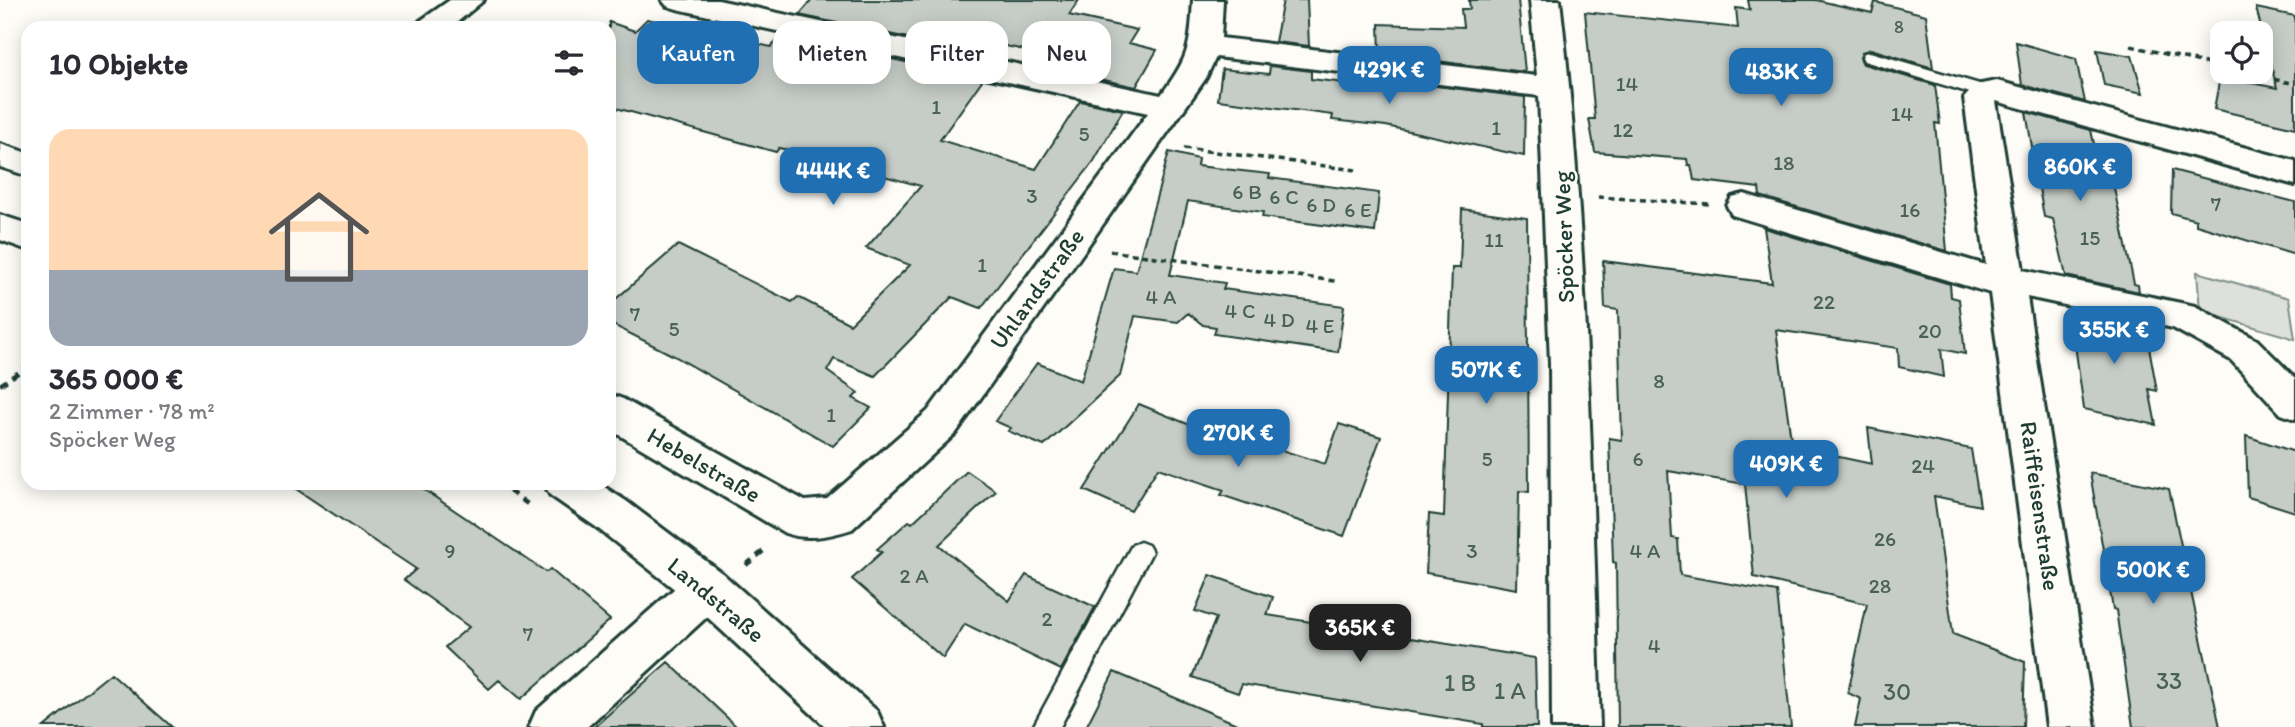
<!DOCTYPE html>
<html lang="de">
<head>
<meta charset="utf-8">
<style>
	body { margin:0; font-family:Itim,sans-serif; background:#f7f7f7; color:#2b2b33; height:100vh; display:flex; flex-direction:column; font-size:26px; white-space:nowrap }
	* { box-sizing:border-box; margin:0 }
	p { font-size:23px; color:#7c7c81 }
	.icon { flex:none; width:38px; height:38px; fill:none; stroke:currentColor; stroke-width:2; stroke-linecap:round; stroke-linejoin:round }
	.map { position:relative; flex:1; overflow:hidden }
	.details { position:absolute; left:21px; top:21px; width:595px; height:469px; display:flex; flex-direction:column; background:#fff; border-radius:21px; box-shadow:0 4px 18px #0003 }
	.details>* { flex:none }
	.banner { position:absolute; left:637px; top:21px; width:665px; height:63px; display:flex; gap:14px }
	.fabs { position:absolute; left:2210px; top:21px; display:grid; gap:14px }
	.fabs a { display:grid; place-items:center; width:63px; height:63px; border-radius:14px; background:#fff; box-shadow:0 4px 18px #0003; font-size:35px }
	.price { position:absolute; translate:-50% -60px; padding:0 16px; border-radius:14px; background:#1f6fb2; color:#fff; font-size:23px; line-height:46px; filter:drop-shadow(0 2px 4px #0008) }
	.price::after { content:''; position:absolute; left:50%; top:42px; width:21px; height:16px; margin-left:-10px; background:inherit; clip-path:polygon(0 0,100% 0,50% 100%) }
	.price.selected { background:#222; color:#fff }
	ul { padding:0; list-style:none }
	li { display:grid; align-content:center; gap:14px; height:371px; padding:0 28px }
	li+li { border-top:2px solid #e1e1e2 }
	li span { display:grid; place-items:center; height:217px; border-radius:21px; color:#555 }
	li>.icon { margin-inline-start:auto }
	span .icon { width:126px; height:126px; fill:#fffc; stroke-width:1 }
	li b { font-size:30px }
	h2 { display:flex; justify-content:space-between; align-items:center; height:84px; padding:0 28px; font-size:30px }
	.tag { padding:0 24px; border-radius:21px; background:#fff; box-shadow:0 4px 18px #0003; font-size:24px; line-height:63px }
	.tag.selected { background:#1f6fb2; color:#fff }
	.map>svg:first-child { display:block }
	.green { fill:#dde0db; stroke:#7e8e88; stroke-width:2 }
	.building { fill:#c6cdc7; stroke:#1f3d34; stroke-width:2 }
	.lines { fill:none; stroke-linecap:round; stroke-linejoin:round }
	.lane-casing { stroke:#1f3d34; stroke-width:5 }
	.street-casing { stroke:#1f3d34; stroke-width:6 }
	.secondary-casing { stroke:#1f3d34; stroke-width:6 }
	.path-far1 { stroke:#1f3d34; stroke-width:3.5; stroke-dasharray:6 4.5; stroke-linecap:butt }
	.path { stroke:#1f3d34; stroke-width:4.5; stroke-dasharray:8 6; stroke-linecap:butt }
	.lane { fill:#fdfcf7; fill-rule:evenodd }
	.street { fill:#fdfcf7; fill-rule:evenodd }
	.secondary { fill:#fdfcf7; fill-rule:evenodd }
	.labels { text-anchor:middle; stroke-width:5; stroke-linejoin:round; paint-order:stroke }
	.far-number-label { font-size:18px; fill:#496159 }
	.number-label { font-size:21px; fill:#496159 }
	.street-label { font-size:24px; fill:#1f3d34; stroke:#fdfcf7 }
	.near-number-label { font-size:24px; fill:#496159 }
</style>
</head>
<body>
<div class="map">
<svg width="2295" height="727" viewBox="0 0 2295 727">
	<rect width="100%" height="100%" fill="#fdfcf7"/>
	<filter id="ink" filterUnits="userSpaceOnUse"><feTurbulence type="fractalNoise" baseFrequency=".0143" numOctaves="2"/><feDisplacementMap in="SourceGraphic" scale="14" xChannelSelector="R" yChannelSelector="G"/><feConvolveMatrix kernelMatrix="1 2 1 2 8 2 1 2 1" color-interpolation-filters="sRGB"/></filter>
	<g filter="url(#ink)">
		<path class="green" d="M2197,272L2289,298L2295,339L2200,311Z"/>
		<path class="building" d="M812,0H1079L1069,15L1137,30L1129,43L1157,50L1136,87L1095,78L1102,67L1006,46L998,57L799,15Z
			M1283,0H1307L1309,46L1275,42Z
			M1469,0H1518L1525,72L1380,54L1379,24L1463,27L1461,9H1470Z
			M1748,0H1816L1872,13L1875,2L1926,15L1933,68L1871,49L1862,52L1860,58L1863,64L1935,85L1940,124L1935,123L1947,251L1760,196L1759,188L1694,180L1691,165H1688L1687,159L1595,152L1589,119H1595L1585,12L1738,28L1736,8L1750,10Z
			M2256,8L2295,16V128L2214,109L2220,77L2277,88Z
			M647,19L771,47L782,35L983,79L940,140L1036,169L1080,101L1123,110L1094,161L981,308L952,297L875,376L834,359L827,371L858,393L853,398L871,408L833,446L676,357L609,323V305L678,245L792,302L798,297L850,324L910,265L866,248L921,186L880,175L884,169L812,150L808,155L779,148L776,152L609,106V22L635,31Z
			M2016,42L2076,59L2085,102L2022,85Z
			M2097,50L2132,56L2143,93L2104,85Z
			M1270,66L1311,71V79L1380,87V79L1525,97L1524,156L1386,126L1332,120L1333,115L1218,100L1222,69L1269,74Z
			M2026,112L2091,130L2098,162L2109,164L2134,284L2138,285L2139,292L2066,276L2053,219L2044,217Z
			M1169,152L1198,159L1197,166L1270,174L1269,178L1379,193L1375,232L1262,217L1263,212L1188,201L1170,275L1225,283L1223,289L1344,306L1338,352L1214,334L1216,327L1203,325L1188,313L1178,322L1135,316L1120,376L1044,446L1008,431L1011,428L995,421L1037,363L1081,381L1114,268L1136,271Z
			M2172,170L2295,202V255L2196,225V220L2171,213Z
			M1462,209L1527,218L1529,492L1519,491L1517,589L1426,573L1429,514L1444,516L1452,268H1460Z
			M1764,228L1950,284L1951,297L1959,299L1965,354L1941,349L1944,377L1899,367L1898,348L1776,330L1792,447L1872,464L1868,428L1971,449L1980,506L1934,496L1953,634L2025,662L2023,727H1855L1861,699L1848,693L1867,604L1754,577L1745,484L1668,471L1672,538L1678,539L1680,575L1777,592L1791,727H1618L1616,563L1613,562L1609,438L1622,440L1618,310L1605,308L1603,261L1772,283Z
			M2070,309L2145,325L2157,391L2149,389L2156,425L2084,409Z
			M1139,404L1202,430L1204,425L1325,464L1339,424L1381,437L1344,536L1221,495L1224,490L1158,468L1131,511L1084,490Z
			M2246,436L2295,452V512L2248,497Z
			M967,471L996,491L939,545L1009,601L1026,575L1095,607L1061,670L965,624L943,658L852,579L882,552L877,549L909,521L912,523Z
			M2090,473L2169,489L2220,727H2133L2116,610L2113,609Z
			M287,483H414L546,572L550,569L610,620L521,699L499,680L489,689L445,647L469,627L404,580L416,569Z
			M1210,575L1273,597L1267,615L1535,658L1537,727H1483V724L1242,684L1238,693L1192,677L1216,618L1195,611Z
			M668,662L737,727H594Z
			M1114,672L1244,727H1086Z
			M111,673L172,727H44Z"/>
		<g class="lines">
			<defs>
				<path id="lane" d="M1870,52L1993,88L1996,92L1987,98L1864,61L1862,57L1864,53Z
					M1140,542L1148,545L1152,552L1060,727H1033L1132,545Z"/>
				<path id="street" d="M450,0H484L450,28H416L420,21Z
					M662,0H718L1161,95C1190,56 1190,47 1193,0H1223L1221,38L1537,76L1530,0H1560C1588,240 1592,484 1600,727H1552L1550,363L1539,96L1216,57L1206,78L956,433L852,529C830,536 807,541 785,533L609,429V394L623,399L805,501L827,499L928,411L1148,113L677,9L667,6Z
					M1997,81L2295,161V185L1996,101L2023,270L2195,306L2257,340L2295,378V419L2281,414L2231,360L2173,328L2027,297L2095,727H2047L1990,293L1732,215L1727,206L1732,197L1744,194L1986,265L1964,98L1976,85Z
					M0,144L28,153V176L0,167Z
					M707,568L723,574L729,588L723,602L587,727H529L536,711L691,574Z"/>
				<path id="secondary" d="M0,215L28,224V250L0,240Z
					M544,483H598L626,501L723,574L877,711L884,727H826L691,602L596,527L550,495Z"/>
			</defs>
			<use href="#lane" class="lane-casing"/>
			<use href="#street" class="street-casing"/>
			<use href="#secondary" class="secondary-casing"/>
			<path class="path-far1" d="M2131,46L2222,67
				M2243,72L2295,84
				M1184,148L1356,170
				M1598,197L1709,204
				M1110,251L1335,281"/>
			<path class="path" d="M0,385L28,366
				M498,483L529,505
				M746,565L766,549"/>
			<use href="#lane" class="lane"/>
			<use href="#street" class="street"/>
			<use href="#secondary" class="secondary"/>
		</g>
	</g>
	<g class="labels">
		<g class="far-number-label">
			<text x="1899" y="33">8</text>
		</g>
		<g class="number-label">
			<text x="1627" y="91">14</text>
			<text x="936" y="114">1</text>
			<text x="1902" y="121">14</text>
			<text x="1496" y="135">1</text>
			<text x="1623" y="137">12</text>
			<text x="1084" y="141">5</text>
			<text x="1784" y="170">18</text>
			<text x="1247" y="199">6 B</text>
			<text x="1032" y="203">3</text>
			<text x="1284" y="204">6 C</text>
			<text x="2216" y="211">7</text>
			<text x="1321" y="212">6 D</text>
			<text x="1358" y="217">6 E</text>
			<text x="1910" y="217">16</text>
			<text x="2090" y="245">15</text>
			<text x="1494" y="247">11</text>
			<text x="982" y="272">1</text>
			<text x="1161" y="304">4 A</text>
			<text x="1824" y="309">22</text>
			<text x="1240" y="318">4 C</text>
			<text x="635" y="321">7</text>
			<text x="1279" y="327">4 D</text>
			<text x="1320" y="333">4 E</text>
			<text x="674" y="336">5</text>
			<text x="1930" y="338">20</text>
			<text x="1659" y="388">8</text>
			<text x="831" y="422">1</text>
			<text x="1487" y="466">5</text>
			<text x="1638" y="466">6</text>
			<text x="1923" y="473">24</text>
			<text x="1885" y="546">26</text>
			<text x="450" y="558">9</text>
			<text x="1472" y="558">3</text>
			<text x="1645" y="558">4 A</text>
			<text x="914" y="583">2 A</text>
			<text x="1880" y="593">28</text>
			<text x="1047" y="626">2</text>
			<text x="528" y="641">7</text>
			<text x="1654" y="653">4</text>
		</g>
		<g class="street-label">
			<text transform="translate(1564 237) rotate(-92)" y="8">Spöcker Weg</text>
			<text transform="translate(1037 289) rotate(-54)" y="8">Uhlandstraße</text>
			<text transform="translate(704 465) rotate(30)" y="8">Hebelstraße</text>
			<text transform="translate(2040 506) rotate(82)" y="8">Raiffeisenstraße</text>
			<text transform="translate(716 600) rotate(40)" y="8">Landstraße</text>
		</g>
		<g class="near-number-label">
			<text x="2169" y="689">33</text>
			<text x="1460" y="691">1 B</text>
			<text x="1510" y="699">1 A</text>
			<text x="1897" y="700">30</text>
		</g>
	</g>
</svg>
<div class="fabs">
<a><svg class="icon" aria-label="locate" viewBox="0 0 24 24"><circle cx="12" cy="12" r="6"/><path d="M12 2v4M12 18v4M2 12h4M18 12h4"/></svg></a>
</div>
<b class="price" style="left:1389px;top:106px">429K €</b>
<b class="price" style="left:1781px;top:108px">483K €</b>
<b class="price" style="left:2080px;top:203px">860K €</b>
<b class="price" style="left:833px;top:207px">444K €</b>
<b class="price" style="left:2114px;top:366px">355K €</b>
<b class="price" style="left:1486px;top:406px">507K €</b>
<b class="price" style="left:1238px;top:469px">270K €</b>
<b class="price" style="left:1786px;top:500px">409K €</b>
<b class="price" style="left:2153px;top:606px">500K €</b>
<b class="price selected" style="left:1360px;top:664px">365K €</b>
<div class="banner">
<a class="tag selected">Kaufen</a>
<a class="tag">Mieten</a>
<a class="tag">Filter</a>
<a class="tag">Neu</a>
</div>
<section class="details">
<h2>10 Objekte<svg class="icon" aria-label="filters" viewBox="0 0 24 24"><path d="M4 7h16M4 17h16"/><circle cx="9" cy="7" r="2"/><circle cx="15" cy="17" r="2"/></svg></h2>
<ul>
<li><span style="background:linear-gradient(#ffd9b3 65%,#9aa5b1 0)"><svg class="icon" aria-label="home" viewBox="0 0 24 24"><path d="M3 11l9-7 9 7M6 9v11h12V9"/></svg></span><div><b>365 000 €</b><p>2 Zimmer · 78 m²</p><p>Spöcker Weg</p></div></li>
</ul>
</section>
</div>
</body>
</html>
